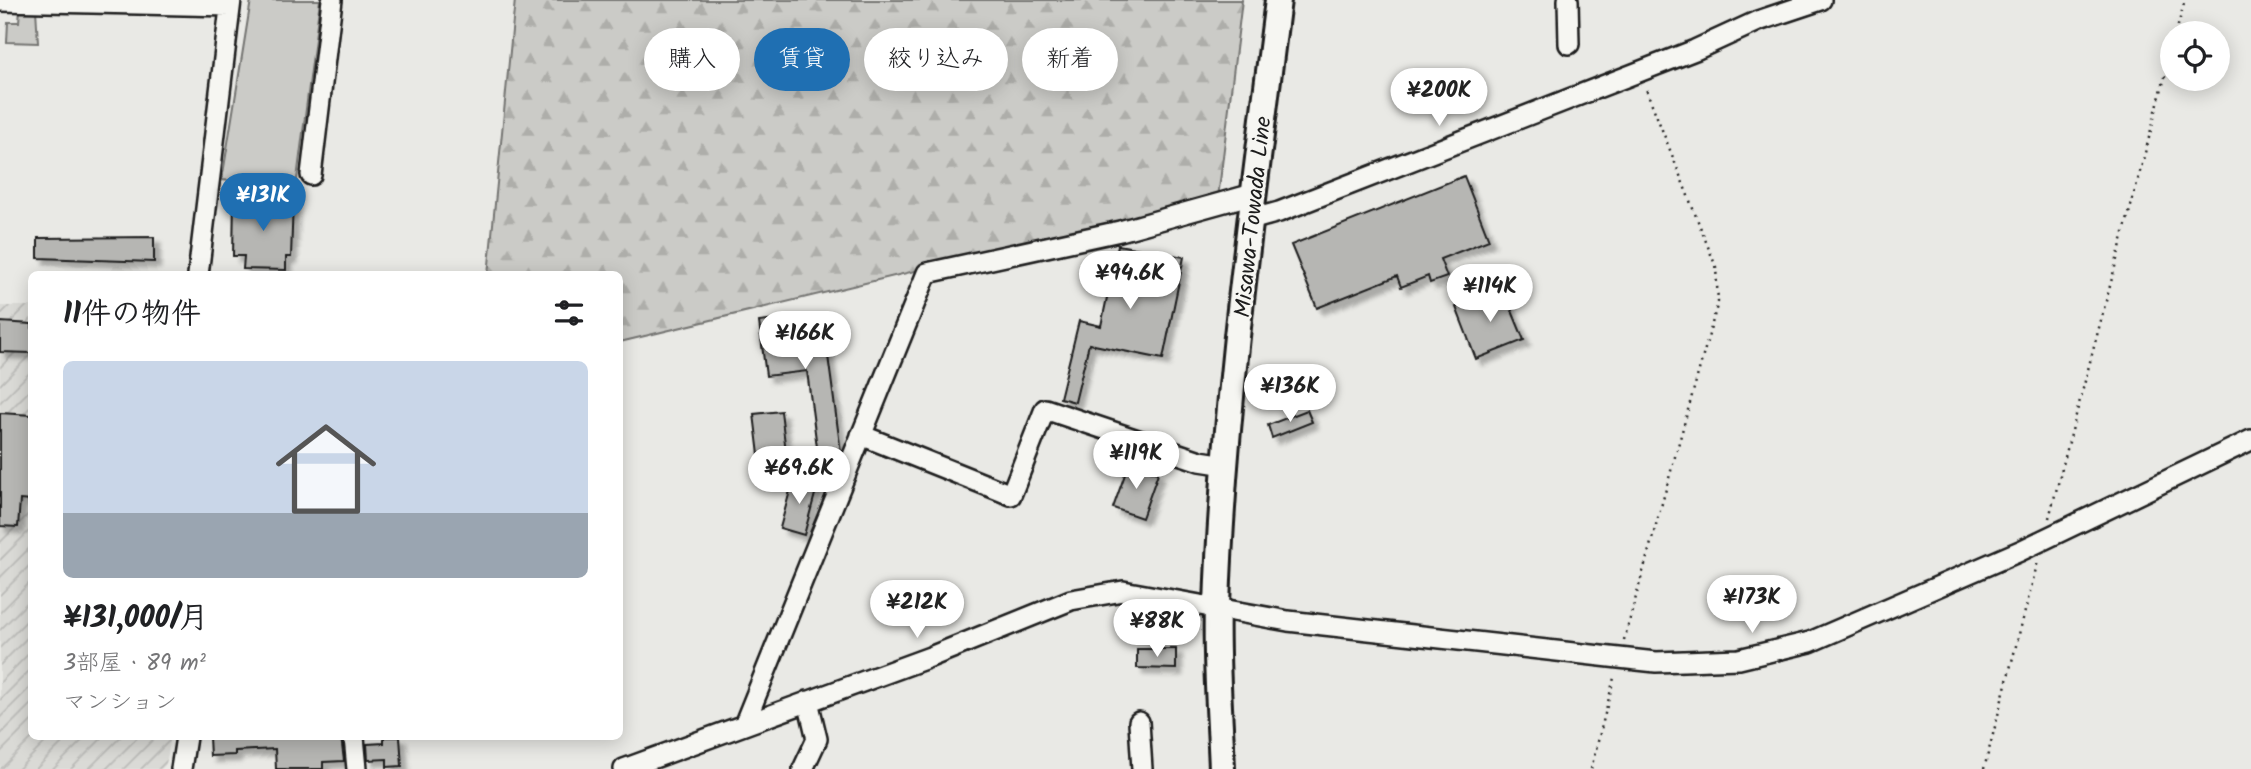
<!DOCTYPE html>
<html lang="ja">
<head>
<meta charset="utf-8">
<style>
	body { margin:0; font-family:Kalam,"Klee One",sans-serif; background:#f6f6f6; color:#202124; height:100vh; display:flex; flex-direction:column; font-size:26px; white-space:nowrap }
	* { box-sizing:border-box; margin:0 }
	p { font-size:23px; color:#757577 }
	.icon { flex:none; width:38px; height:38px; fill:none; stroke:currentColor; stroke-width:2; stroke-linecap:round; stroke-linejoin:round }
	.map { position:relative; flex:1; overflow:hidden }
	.panel { position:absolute; left:28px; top:271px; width:595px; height:469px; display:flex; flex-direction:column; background:#fff; border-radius:10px; box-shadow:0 4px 18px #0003 }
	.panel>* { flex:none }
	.guide { position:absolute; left:644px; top:28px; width:665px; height:63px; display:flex; gap:14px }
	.tools { position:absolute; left:2160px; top:21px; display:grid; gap:14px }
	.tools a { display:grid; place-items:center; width:70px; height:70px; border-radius:50%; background:#fff; box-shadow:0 4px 18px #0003; font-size:35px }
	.price { position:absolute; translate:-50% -60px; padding:0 16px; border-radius:24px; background:#fff; color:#222; font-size:23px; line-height:46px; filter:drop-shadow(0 2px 4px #0008) }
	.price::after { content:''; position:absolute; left:50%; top:42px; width:21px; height:16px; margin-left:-10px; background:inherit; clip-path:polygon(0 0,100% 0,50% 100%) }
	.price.active { background:#1f6fb2; color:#fff }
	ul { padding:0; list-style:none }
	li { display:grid; align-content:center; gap:14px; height:371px; padding:0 35px }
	li span { display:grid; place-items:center; height:217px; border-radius:10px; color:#555 }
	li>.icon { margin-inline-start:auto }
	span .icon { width:126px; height:126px; fill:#fffc; stroke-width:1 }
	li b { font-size:30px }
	h2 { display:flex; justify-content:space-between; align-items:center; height:84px; padding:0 35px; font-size:30px }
	.chip { padding:0 24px; border-radius:32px; background:#fff; box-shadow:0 4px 18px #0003; font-size:24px; line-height:63px }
	.chip.active { background:#1f6fb2; color:#fff }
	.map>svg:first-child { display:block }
	.industrial { fill:url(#industrial-furrows) }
	.green { fill:#cbcbc7; stroke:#747472; stroke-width:2 }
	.forest { fill:url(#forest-firs); stroke:#747472; stroke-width:2 }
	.building { fill:#b6b6b3; stroke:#1c1c1c; stroke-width:2; filter:url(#shadow) }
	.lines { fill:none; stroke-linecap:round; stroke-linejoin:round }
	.minor-casing { stroke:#1c1c1c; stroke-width:24 }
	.major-casing { stroke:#1c1c1c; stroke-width:30 }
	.path { stroke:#1c1c1c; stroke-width:2.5; stroke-dasharray:2 5; stroke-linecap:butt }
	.minor { stroke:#f6f6f2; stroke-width:19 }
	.major { stroke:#f6f6f2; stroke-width:24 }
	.labels { text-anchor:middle; stroke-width:5; stroke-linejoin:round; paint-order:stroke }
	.street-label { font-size:23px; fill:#1c1c1c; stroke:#f6f6f2 }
</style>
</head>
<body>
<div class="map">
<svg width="2251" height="769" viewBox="0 0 2251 769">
	<defs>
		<pattern id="industrial-furrows" width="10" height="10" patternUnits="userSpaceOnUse" patternTransform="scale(1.75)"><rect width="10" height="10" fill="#dadad6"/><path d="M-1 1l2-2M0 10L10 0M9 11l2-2" fill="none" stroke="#babab7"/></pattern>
		<pattern id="forest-firs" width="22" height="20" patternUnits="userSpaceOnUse" patternTransform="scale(1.75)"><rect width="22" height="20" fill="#cbcbc7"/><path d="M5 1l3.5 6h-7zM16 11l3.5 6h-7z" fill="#aeaeaa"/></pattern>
		<filter id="shadow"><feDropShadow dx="6" dy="6" stdDeviation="2" flood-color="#0004"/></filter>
	</defs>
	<rect width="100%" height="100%" fill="#e9e9e5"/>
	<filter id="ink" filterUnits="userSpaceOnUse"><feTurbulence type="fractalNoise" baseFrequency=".0143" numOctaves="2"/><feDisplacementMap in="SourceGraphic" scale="14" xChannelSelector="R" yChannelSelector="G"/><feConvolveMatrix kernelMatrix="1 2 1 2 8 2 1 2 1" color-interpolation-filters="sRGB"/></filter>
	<g filter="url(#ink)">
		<path class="industrial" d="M0,306H31L32,737H171L166,764L161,769H0Z"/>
		<path class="green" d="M251,0H320L296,187L222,180Z
			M20,9H36L38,43L7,42L8,22H19Z"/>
		<path class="forest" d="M515,0H1242L1218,198L620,342V275H488Z"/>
		<path class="building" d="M1464,176L1489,240L1440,259L1447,277L1430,283L1428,276L1401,287L1397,276L1317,308L1291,245Z
			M234,199L293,201L291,257H286V270L243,269L244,256H233Z
			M154,237V262L38,258V238Z
			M1118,245L1184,257L1163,359L1089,344L1075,402L1060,398L1079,321L1101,326Z
			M1503,289L1524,340L1476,359L1456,307Z
			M783,319L784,325L823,319L841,452L818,455L807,371L766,376L759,322Z
			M0,322L32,324V353L0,352Z
			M1307,410L1312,422L1272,438L1268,425Z
			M781,411L787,460L760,463L754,414Z
			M0,413L32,415V501L20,500L18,527L0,526Z
			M1129,463L1158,473L1142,518L1113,508Z
			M794,476L818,483L804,535L780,528Z
			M1137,649H1176V669L1137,668Z
			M209,737H341L344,761L323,762V769H276L275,749L235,751V755L210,756Z
			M384,737H400L402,766L387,767V759L368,760L367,744L384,743Z"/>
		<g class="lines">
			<defs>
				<path id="minor" d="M1568,0L1569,44
					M0,1L230,6
					M311,175L332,0
					M1250,220L1279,212L1695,50L1758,21L1821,0
					M198,275L231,0
					M861,435L1011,495L1045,409L1200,461L1226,465
					M1139,722L1142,769
					M744,725L927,273L1120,231L1253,194
					M354,737L357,769
					M181,769L186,737
					M624,769L930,657L1071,600L1123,591L1288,621L1619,658L1656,662L1739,659L1810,642L2020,551L2251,440
					M803,769L817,739L808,701"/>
				<path id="major" d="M1222,769C1220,715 1215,660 1217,605C1224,403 1253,201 1278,0"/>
			</defs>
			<use href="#minor" class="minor-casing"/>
			<use href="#major" class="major-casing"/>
			<path class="path" d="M2176,33L2185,0
				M2049,518L2172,50
				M1624,640L1718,302L1716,267L1646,89
				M1591,769L1615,674
				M1984,769L2038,561"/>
			<use href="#minor" class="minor"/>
			<use href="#major" class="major"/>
		</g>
	</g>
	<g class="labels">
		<g class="street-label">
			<text transform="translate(1252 217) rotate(-84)" y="8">Misawa-Towada Line</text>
		</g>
	</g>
</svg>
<div class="tools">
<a><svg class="icon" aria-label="locate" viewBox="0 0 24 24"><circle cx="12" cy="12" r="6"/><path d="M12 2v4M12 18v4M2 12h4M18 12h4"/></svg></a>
</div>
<b class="price" style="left:1439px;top:128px">¥200K</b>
<b class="price active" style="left:263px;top:233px">¥131K</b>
<b class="price" style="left:1130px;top:311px">¥94.6K</b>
<b class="price" style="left:1490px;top:324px">¥114K</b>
<b class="price" style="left:805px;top:371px">¥166K</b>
<b class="price" style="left:1290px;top:424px">¥136K</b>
<b class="price" style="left:1136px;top:491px">¥119K</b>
<b class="price" style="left:799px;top:506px">¥69.6K</b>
<b class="price" style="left:1752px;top:635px">¥173K</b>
<b class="price" style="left:917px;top:640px">¥212K</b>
<b class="price" style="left:1157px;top:659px">¥88K</b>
<div class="guide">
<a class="chip">購入</a>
<a class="chip active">賃貸</a>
<a class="chip">絞り込み</a>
<a class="chip">新着</a>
</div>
<section class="panel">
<h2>11件の物件<svg class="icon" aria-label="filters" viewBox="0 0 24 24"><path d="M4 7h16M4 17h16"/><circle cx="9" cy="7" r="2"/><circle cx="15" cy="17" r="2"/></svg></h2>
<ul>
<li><span style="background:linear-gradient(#c9d6e8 70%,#9aa5b1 0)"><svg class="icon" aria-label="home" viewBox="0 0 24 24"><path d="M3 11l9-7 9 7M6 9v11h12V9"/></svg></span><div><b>¥131,000/月</b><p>3部屋 · 89 m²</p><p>マンション</p></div></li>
</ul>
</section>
</div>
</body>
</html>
